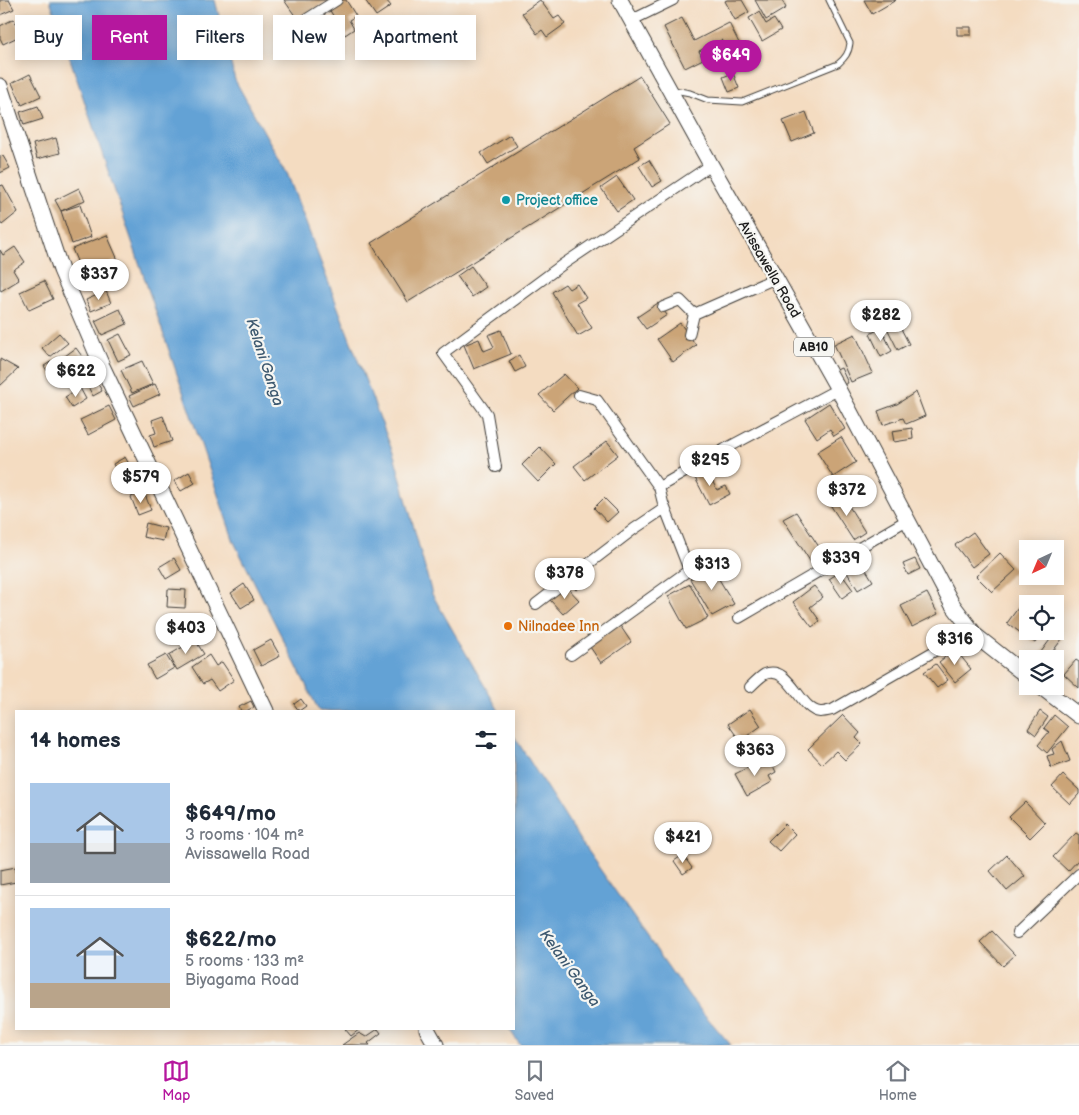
<!DOCTYPE html>
<html lang="en">
<head>
<meta charset="utf-8">
<style>
	body { margin:0; font-family:"Balsamiq Sans",sans-serif; background:#f6f6f7; color:#1f2937; height:100vh; display:flex; flex-direction:column; font-size:19px; white-space:nowrap }
	* { box-sizing:border-box; margin:0 }
	p { font-size:16px; color:#747a83 }
	.icon { flex:none; width:28px; height:28px; fill:none; stroke:currentColor; stroke-width:2; stroke-linecap:round; stroke-linejoin:round }
	.map { position:relative; flex:1; overflow:hidden }
	.side { position:absolute; left:15px; top:710px; width:500px; height:320px; display:flex; flex-direction:column; background:#fff; border-radius:0px; box-shadow:0 2px 12px #0003 }
	.side>* { flex:none }
	.top-card { position:absolute; left:15px; top:15px; width:500px; height:45px; display:flex; gap:10px }
	.needle { width:32px; rotate:224deg }
	.controls { position:absolute; left:1019px; top:540px; display:grid; gap:10px }
	.controls a { display:grid; place-items:center; width:45px; height:45px; border-radius:0px; background:#fff; box-shadow:0 2px 12px #0003; font-size:25px }
	.price { position:absolute; translate:-50% -42px; padding:0 11px; border-radius:18px; background:#fff; color:#222; font-size:16px; line-height:32px; filter:drop-shadow(0 1px 2px #0008) }
	.price::after { content:''; position:absolute; left:50%; top:30px; width:15px; height:11px; margin-left:-8px; background:inherit; clip-path:polygon(0 0,100% 0,50% 100%) }
	.price.selected { background:#b5179e; color:#fff }
	ul { padding:0; list-style:none }
	li { display:flex; align-items:center; gap:15px; height:125px; padding:0 15px }
	li+li { border-top:1px solid #e0e1e3 }
	li span { display:grid; place-items:center; flex:none; width:140px; height:100px; border-radius:0px; color:#555 }
	li>.icon { margin-inline-start:auto }
	span .icon { width:60px; height:60px; fill:#fffc; stroke-width:1 }
	li b { font-size:21px }
	h2 { display:flex; justify-content:space-between; align-items:center; height:60px; padding:0 15px; font-size:21px }
	.pill { padding:0 18px; border-radius:0px; background:#fff; box-shadow:0 2px 12px #0003; font-size:18px; line-height:45px }
	.pill.selected { background:#b5179e; color:#fff }
	.tabs { display:flex; justify-content:space-around; align-items:center; height:70px; border-top:1px solid #e0e1e3; background:#fff; font-size:14px; color:#747a83 }
	.tabs a { display:grid; justify-items:center; gap:2px }
	.tabs .selected { color:#b5179e }
	.map>svg:first-child { display:block }
	.water { fill:#63a2d5; stroke:#405f78 }
	.building { fill:#cba477 }
	.lines { fill:none; stroke-linecap:round; stroke-linejoin:round }
	.service-casing { stroke:#3c3935; stroke-width:7 }
	.minor-casing { stroke:#3c3935; stroke-width:12 }
	.primary-casing { stroke:#3c3935; stroke-width:17 }
	.service { stroke:#fff; stroke-width:5 }
	.minor { stroke:#fff; stroke-width:10 }
	.primary { stroke:#fff; stroke-width:15 }
	.culture-dot { fill:#0f9aa8; stroke:#f6f6f2; stroke-width:2 }
	.food-dot { fill:#e8710a; stroke:#f6f6f2; stroke-width:2 }
	.labels { text-anchor:middle; stroke-width:4.5; stroke-linejoin:round; paint-order:stroke }
	.shield { fill:#f6f6f2; stroke:#5d5d5c; stroke-width:1 }
	.shield-label { font-size:12px; font-weight:bold; fill:#1c1c1c }
	.culture-label { font-size:14px; fill:#0d838f; stroke:#f6f6f2; text-anchor:start }
	.street-label { font-size:14px; fill:#1c1c1c; stroke:#f6f6f2 }
	.food-label { font-size:14px; fill:#c56008; stroke:#f6f6f2; text-anchor:start }
	.water-label { font-size:15px; font-style:italic; fill:#3c586f; stroke:#f6f6f2 }
</style>
</head>
<body>
<div class="map">
<svg width="1079" height="1045" viewBox="0 0 1079 1045">
	<rect width="100%" height="100%" fill="#f6f6f2"/>
	<filter id="ink" filterUnits="userSpaceOnUse"><feTurbulence type="fractalNoise" baseFrequency=".02" numOctaves="2"/><feDisplacementMap in="SourceGraphic" scale="10" xChannelSelector="R" yChannelSelector="G"/><feConvolveMatrix kernelMatrix="1 2 1 2 8 2 1 2 1" color-interpolation-filters="sRGB"/></filter>
	<filter id="wash" filterUnits="userSpaceOnUse"><feTurbulence type="fractalNoise" baseFrequency=".0096" numOctaves="4" result="noise"/><feDisplacementMap in="SourceGraphic" scale="20" xChannelSelector="R" yChannelSelector="G"/><feGaussianBlur stdDeviation="1.12" result="paint"/><feColorMatrix in="noise" values="0 0 0 0 0 0 0 0 0 0 0 0 0 0 0 0 0 1.4 0 .05"/><feComposite in="paint" operator="in"/></filter>
	<g filter="url(#wash)">
		<rect width="100%" height="100%" fill="#f4dcc1"/>
		<path class="water" d="M50,0H215L235,80L287,173L395,458L432,594L499,711H319L234,542Z
			M514,736L581,842L690,998L731,1045H520L509,1029H514Z"/>
		<g id="blocks">
			<path class="building" d="M0,0H9L14,9L0,15Z
				M284,0H328L298,20Z
				M343,0H346L356,16L349,20L354,29L345,35L329,9Z
				M365,0H386L391,6L376,16Z
				M540,0L554,19L559,16L565,24L547,37L542,30L537,34L522,13Z
				M727,0H742L749,12L735,20L725,1Z
				M755,0H782L786,8L766,20Z
				M864,0H896L872,14Z
				M759,12L766,24L774,19L781,30L762,41L749,18Z
				M682,18L694,41L729,23L745,55L733,62L722,40L699,51L703,59L685,68L664,27Z
				M14,19L22,35L3,44L0,38V26Z
				M957,27H971V35H957Z
				M733,73L739,88L729,92L723,77Z
				M30,74L41,96L22,105L12,83Z
				M640,76L670,124L634,147L640,158L408,302L371,243Z
				M38,106L43,119L24,125L20,112Z
				M806,112L814,133L792,142L783,121Z
				M510,135L517,146L488,164L481,153Z
				M56,138L60,153L37,159L33,144Z
				M3,156L10,168L0,173V157Z
				M649,160L662,181L652,187L639,166Z
				M617,177L633,200L617,211L601,188Z
				M3,185L18,212L2,225L0,222V186Z
				M79,188L85,200L61,211L55,200Z
				M80,205L91,237L72,244L61,211Z
				M107,235L118,260L99,267L101,271L84,278L72,249Z
				M15,247L25,262L13,270L19,280L1,291L0,289V250L3,255Z
				M471,266L486,287L472,297L457,276Z
				M44,281L53,299L29,310L20,292Z
				M565,284L569,289L577,284L586,298L577,303L592,328L578,336L552,292Z
				M106,291L111,303L91,311L86,300Z
				M658,303L667,315L646,329L637,317Z
				M120,309L127,324L102,335L95,321Z
				M897,321L909,344L898,350L886,326Z
				M680,323L696,345L673,362L657,339Z
				M881,328L892,351L881,357L870,334Z
				M501,330L511,354L474,369L464,345L479,339L484,351L494,347L488,335Z
				M59,333L68,343L50,357L42,348Z
				M120,334L131,355L118,361L108,340Z
				M855,334L873,373L851,382L834,344Z
				M76,348L84,359L72,367L65,356Z
				M519,355L525,367L515,372L509,361Z
				M60,356L71,373L55,383L44,366Z
				M88,358L94,364L86,370L81,364Z
				M0,359L18,369L0,386Z
				M142,361L153,384L132,393L121,370Z
				M841,368L848,383L840,386L834,371Z
				M564,374L577,388L553,410L539,395Z
				M96,380L102,391L93,396L87,385Z
				M155,384L160,394L134,406L129,396Z
				M80,388L86,399L72,408L65,397Z
				M916,392L925,416L906,424L903,418L883,425L878,411L897,404Z
				M829,403L845,429L834,436L830,429L817,438L805,419Z
				M109,406L116,420L88,435L80,420Z
				M163,416L172,441L154,447L150,435L156,433L152,420Z
				M912,428L913,439L894,442L892,431Z
				M841,437L856,462L833,477L817,452Z
				M607,441L618,455L585,480L574,466Z
				M540,447L556,464L538,482L522,465Z
				M125,457L134,473L121,480L113,464Z
				M705,467L717,490L726,486L730,494L709,505L693,474Z
				M189,472L195,483L181,491L174,481Z
				M144,492L151,510L138,515L131,497Z
				M842,495L865,532L853,540L829,503Z
				M604,498L618,512L607,522L594,508Z
				M796,512L825,556L812,564L783,519Z
				M146,523L166,528L163,541L143,537Z
				M973,532L989,554L972,567L955,545Z
				M1000,553L1016,570L992,592L976,576Z
				M174,558L181,570L166,579L159,567Z
				M915,559L920,569L908,575L903,564Z
				M861,562L873,581L858,590L846,571Z
				M586,566L593,575L576,590L568,582Z
				M711,566L734,604L712,616L690,579Z
				M840,572L853,590L842,598L829,579Z
				M244,584L254,600L241,608L231,593Z
				M690,584L708,618L686,629L668,596Z
				M566,586L579,600L563,614L550,600Z
				M814,586L823,597L810,607L820,621L812,627L793,602Z
				M168,589L186,590L185,608L167,607Z
				M927,593L938,614L912,627L901,606Z
				M1021,604L1028,609V631H1044L1035,643L1007,623Z
				M190,616L196,632L170,643L163,627Z
				M619,624L631,642L601,663L588,644Z
				M1055,633L1062,639L1047,659H1041L1038,656Z
				M195,640L204,654L177,670L169,655Z
				M271,640L280,656L261,666L253,650Z
				M955,649L971,669L955,682L939,662Z
				M166,655L174,668L155,679L147,665Z
				M209,655L216,666L222,662L234,680L218,691L210,680L203,684L192,667Z
				M1076,660L1079,662V688L1064,674Z
				M936,664L948,680L937,688L924,672Z
				M301,699L306,706L299,711L294,704Z
				M251,701L254,707L246,711H241L239,707Z
				M750,709L761,726L740,741L728,724Z
				M1040,711L1048,717L1036,735L1028,729Z
				M843,715L860,733L856,738L862,744L845,760L836,751L822,764L808,749Z
				M1054,715L1068,727L1047,753L1038,745L1049,732L1044,728Z
				M1062,741L1070,761L1051,768L1047,756L1054,754L1052,749Z
				M761,761L764,767L772,764L776,772L769,776L772,782L747,796L735,774Z
				M1063,775L1079,790V794L1070,804L1052,787Z
				M1025,802L1045,823L1030,838L1009,817Z
				M785,824L795,834L779,851L768,841Z
				M1076,833L1079,835V859L1068,871L1053,857Z
				M683,855L692,868L683,874L674,861Z
				M1007,855L1025,876L1007,891L990,871Z
				M16,867V882L0,885V870Z
				M992,931L1015,955L1003,966L980,942Z
				M345,1029H360L351,1036Z
				M378,1029L381,1033L368,1043L370,1045H342L359,1033L366,1037Z"/>
		</g>
	</g>
	<g filter="url(#ink)">
		<use href="#blocks" fill-opacity="0" stroke="#3c3935" stroke-width="1"/>
		<g class="lines">
			<defs>
				<path id="service" d="M674,90L690,93L708,100L742,102L838,64C845,58 849,53 850,43L829,0"/>
				<path id="minor" d="M630,21L673,0
					M299,24L337,0
					M663,307L680,300L694,314
					M689,335L694,314L776,278
					M496,467L487,414L443,353L562,265L711,165
					M659,487L725,449L838,389
					M536,604L634,529L665,508
					M739,618L907,520
					M571,655L689,570L663,503L659,487L597,400L579,395
					M750,687C754,683 760,677 765,674C790,664 799,710 820,712C824,712 828,711 832,710L971,630
					M1017,933L1079,874"/>
				<path id="primary" d="M620,0L711,165L771,270L838,389L952,604L976,636L1028,677
					M0,86L61,270L102,366L266,711
					M1040,686L1079,716
					M427,1029L436,1045"/>
			</defs>
			<use href="#service" class="service-casing"/>
			<use href="#minor" class="minor-casing"/>
			<use href="#primary" class="primary-casing"/>
			<use href="#service" class="service"/>
			<use href="#minor" class="minor"/>
			<use href="#primary" class="primary"/>
		</g>
	</g>
	<circle class="culture-dot" cx="506" cy="200" r="5"/>
	<circle class="food-dot" cx="508" cy="626" r="5"/>
	<g class="labels">
		<rect class="shield" x="794" y="337.5" width="40" height="19" rx="4"/>
		<g class="shield-label">
			<text x="814" y="351">AB10</text>
		</g>
		<g class="culture-label">
			<text x="516" y="205">Project office</text>
		</g>
		<g class="street-label">
			<text transform="translate(770 269) rotate(60)" y="5">Avissawella Road</text>
		</g>
		<g class="food-label">
			<text x="518" y="631">Nilnadee Inn</text>
		</g>
		<g class="water-label">
			<text transform="translate(265 362) rotate(72)" y="5">Kelani Ganga</text>
			<text transform="translate(570 968) rotate(54)" y="5">Kelani Ganga</text>
		</g>
	</g>
</svg>
<div class="controls">
<a><svg class="needle" viewBox="-14 -14 28 28"><path d="M0-13l5 13h-10z" fill="#e53935"/><path d="M0 13l5-13h-10z" fill="#747a83"/></svg></a>
<a><svg class="icon" aria-label="locate" viewBox="0 0 24 24"><circle cx="12" cy="12" r="6"/><path d="M12 2v4M12 18v4M2 12h4M18 12h4"/></svg></a>
<a><svg class="icon" aria-label="layers" viewBox="0 0 24 24"><path d="M12 4l9 5-9 5-9-5zM3 14l9 5 9-5"/></svg></a>
</div>
<b class="price selected" style="left:731px;top:82px">$649</b>
<b class="price" style="left:99px;top:301px">$337</b>
<b class="price" style="left:881px;top:342px">$282</b>
<b class="price" style="left:76px;top:398px">$622</b>
<b class="price" style="left:710px;top:487px">$295</b>
<b class="price" style="left:141px;top:504px">$579</b>
<b class="price" style="left:847px;top:517px">$372</b>
<b class="price" style="left:841px;top:585px">$339</b>
<b class="price" style="left:712px;top:591px">$313</b>
<b class="price" style="left:565px;top:600px">$378</b>
<b class="price" style="left:186px;top:655px">$403</b>
<b class="price" style="left:955px;top:666px">$316</b>
<b class="price" style="left:755px;top:777px">$363</b>
<b class="price" style="left:683px;top:864px">$421</b>
<div class="top-card">
<a class="pill">Buy</a>
<a class="pill selected">Rent</a>
<a class="pill">Filters</a>
<a class="pill">New</a>
<a class="pill">Apartment</a>
</div>
<section class="side">
<h2>14 homes<svg class="icon" aria-label="filters" viewBox="0 0 24 24"><path d="M4 7h16M4 17h16"/><circle cx="9" cy="7" r="2"/><circle cx="15" cy="17" r="2"/></svg></h2>
<ul>
<li><span style="background:linear-gradient(#a9c7e8 60%,#9aa5b1 0)"><svg class="icon" aria-label="home" viewBox="0 0 24 24"><path d="M3 11l9-7 9 7M6 9v11h12V9"/></svg></span><div><b>$649/mo</b><p>3 rooms · 104 m²</p><p>Avissawella Road</p></div></li>
<li><span style="background:linear-gradient(#a9c7e8 75%,#b9a48a 0)"><svg class="icon" aria-label="home" viewBox="0 0 24 24"><path d="M3 11l9-7 9 7M6 9v11h12V9"/></svg></span><div><b>$622/mo</b><p>5 rooms · 133 m²</p><p>Biyagama Road</p></div></li>
</ul>
</section>
</div>
<nav class="tabs">
<a class="selected"><svg class="icon" aria-label="map" viewBox="0 0 24 24"><path d="M3 6l6-2 6 2 6-2v14l-6 2-6-2-6 2zM9 4v14M15 6v14"/></svg>Map</a>
<a><svg class="icon" aria-label="saved" viewBox="0 0 24 24"><path d="M7 4h10v16l-5-4-5 4z"/></svg>Saved</a>
<a><svg class="icon" aria-label="home" viewBox="0 0 24 24"><path d="M3 11l9-7 9 7M6 9v11h12V9"/></svg>Home</a>
</nav>
</body>
</html>
